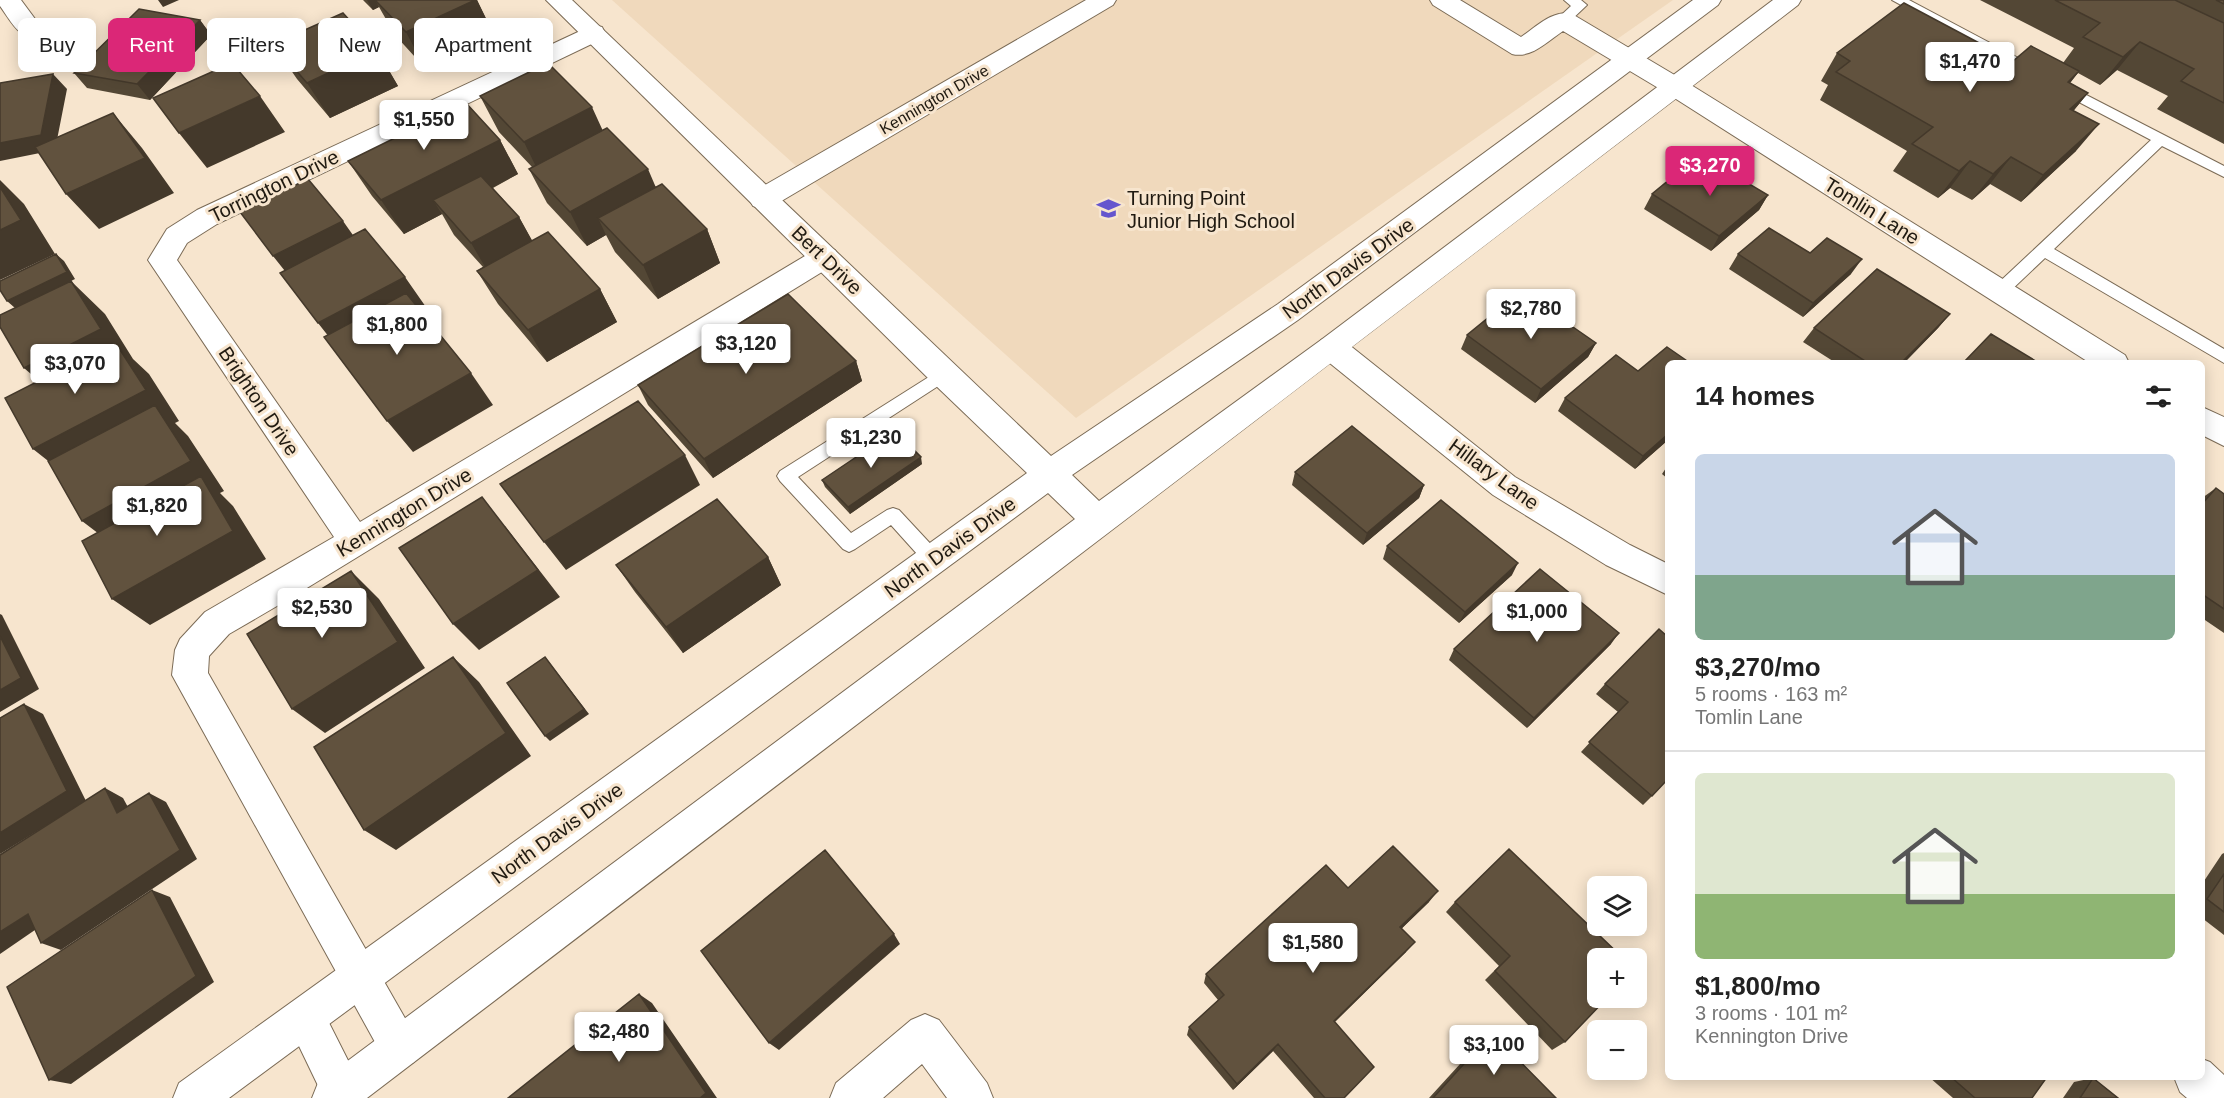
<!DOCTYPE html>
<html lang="en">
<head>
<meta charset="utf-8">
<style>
	body { margin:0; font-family:Arial,sans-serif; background:#f6f6f6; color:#222; height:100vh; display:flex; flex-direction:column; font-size:22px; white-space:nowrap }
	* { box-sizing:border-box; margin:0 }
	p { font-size:20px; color:#767676 }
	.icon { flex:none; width:33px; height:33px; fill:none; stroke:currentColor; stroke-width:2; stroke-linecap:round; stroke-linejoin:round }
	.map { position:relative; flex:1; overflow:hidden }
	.sheet { position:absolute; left:1665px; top:360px; width:540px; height:720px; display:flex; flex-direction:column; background:#fff; border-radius:9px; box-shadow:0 3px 15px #0003 }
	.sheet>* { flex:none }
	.guide { position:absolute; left:18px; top:18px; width:570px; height:54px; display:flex; gap:12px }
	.controls { position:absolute; left:1587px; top:876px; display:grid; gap:12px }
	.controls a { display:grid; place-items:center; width:60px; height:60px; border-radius:9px; background:#fff; box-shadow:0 3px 15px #0003; font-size:30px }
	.price { position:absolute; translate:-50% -51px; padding:0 14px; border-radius:6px; background:#fff; color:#222; font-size:20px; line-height:39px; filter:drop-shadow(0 2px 3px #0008) }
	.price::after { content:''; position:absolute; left:50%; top:36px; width:18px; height:14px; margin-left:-9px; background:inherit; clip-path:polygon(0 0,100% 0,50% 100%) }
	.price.selected { background:#db2777; color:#fff }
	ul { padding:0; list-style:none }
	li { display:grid; align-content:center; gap:12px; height:318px; padding:0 30px }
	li+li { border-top:2px solid #e0e0e0 }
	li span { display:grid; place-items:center; height:186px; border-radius:9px; color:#555 }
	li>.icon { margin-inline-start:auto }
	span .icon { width:108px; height:108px; fill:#fffc; stroke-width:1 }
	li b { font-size:26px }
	h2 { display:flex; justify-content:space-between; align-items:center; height:72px; padding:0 30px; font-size:26px }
	.pill { padding:0 21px; border-radius:9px; background:#fff; box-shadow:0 3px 15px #0003; font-size:21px; line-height:54px }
	.pill.selected { background:#db2777; color:#fff }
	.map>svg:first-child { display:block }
	.built { fill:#f0d9bc }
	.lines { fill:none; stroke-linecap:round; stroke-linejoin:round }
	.lane-casing { stroke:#7b6b56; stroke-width:2 }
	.street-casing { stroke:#7b6b56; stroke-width:2 }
	.secondary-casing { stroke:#7b6b56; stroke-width:2 }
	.lane { fill:#fff; fill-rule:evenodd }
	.street { fill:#fff; fill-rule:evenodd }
	.secondary { fill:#fff; fill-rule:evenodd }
	.wall { fill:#534735 }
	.shaded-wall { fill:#44392b }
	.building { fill:#61523e; stroke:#44392b; stroke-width:1.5 }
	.labels { text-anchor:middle; stroke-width:6; stroke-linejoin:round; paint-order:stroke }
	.far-street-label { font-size:16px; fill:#201a11; stroke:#f7e5ce }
	.street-label { font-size:20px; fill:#201a11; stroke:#f7e5ce }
	.poi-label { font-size:20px; fill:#201a11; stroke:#f7e5ce; text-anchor:start }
</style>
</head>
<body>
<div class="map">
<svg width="2224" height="1098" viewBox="0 0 2224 1098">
	<rect width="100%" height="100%" fill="#f7e5ce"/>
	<path class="built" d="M612,0H1673L1076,418Z"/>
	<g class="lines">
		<defs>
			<path id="lane" d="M1564,0H1581L1587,5L1568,23L1563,24L1556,20L1571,6Z
				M1892,0H1909L2039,69L2041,72L2039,75H2029Z
				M2063,83L2224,166V177L2162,146L2054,249L2224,349V363L2045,258L2006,295H1994L1992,291L1994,287L2151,140L2058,91L2056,88L2058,85Z
				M943,368L949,369L951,374L949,379L798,477L851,533L887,510L893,508L899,510L939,553L942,559L939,565L933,567L927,565L891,525L855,549L849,552L843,549L780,481L777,476L780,471Z"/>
			<path id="street" d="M0,0H21L44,31L41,37C20,42 11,21 0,6Z
				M1086,0H1116L1113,5L773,206L763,209L753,206L749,199L753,192Z
				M1430,0H1460L1521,37C1536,27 1553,9 1572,14L1683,80L2125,355L2129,363H2090L1665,92L1563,31C1548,41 1531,59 1512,54L1433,5Z
				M593,25L602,27L605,33L602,39L217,224L187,243L177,260L360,522L815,250L825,247L835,250L839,257L835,264L289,599L229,634L209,656L208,673L414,1034L420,1048L414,1062L400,1068L386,1062L172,675L175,650L180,639L205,612L334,537L148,260L167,229L197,210Z
				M1332,336L1343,340L1515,477L1630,545L1668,564V595L1606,565L1493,495L1321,356L1317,348L1321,340Z
				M2202,407L2224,417V446L2202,435Z
				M305,997L319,1003L367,1098H324L285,1017L291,1003Z
				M925,1014L939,1020L987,1083L993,1098H947L922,1064L883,1098H830L836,1083L911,1020Z
				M2202,1059L2210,1062L2224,1075V1098H2187L2180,1092L2174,1077H2202Z"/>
			<path id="secondary" d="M546,0H572L1051,456L1278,304L1693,0H1721L1718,5L1298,320L1072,475L1099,501L1321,340L1773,0H1801L1798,5C1322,372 844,733 367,1098H312L318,1083L1075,519L1048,493L229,1098H173L179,1083L1027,473L932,382Z"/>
		</defs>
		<use href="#lane" class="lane-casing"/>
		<use href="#street" class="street-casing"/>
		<use href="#secondary" class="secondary-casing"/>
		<use href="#lane" class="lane"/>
		<use href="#street" class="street"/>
		<use href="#secondary" class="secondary"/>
	</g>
	<path class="wall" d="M363,0H477L494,35L425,68L395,35L379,7L373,10Z
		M1980,0H2224V144L2157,109L2168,96L2117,70L2100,85L2078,73L2070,83L2088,93L2074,110L2076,151L2021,202L1990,184L1972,200L1950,188L1938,198L1893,171L1907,151L1820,100L1828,85L1821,81L1837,53L2063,63L2074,48Z
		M200,20L211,35L150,100L87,88L74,73Z
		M273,44L377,50L398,86L330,118L297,79Z
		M480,96L603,131L656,187L707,229L720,263L658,299L615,252L606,235L587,246L547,203L529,169L532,167L499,132Z
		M500,140L518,174L493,188L519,217L532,241L600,289L617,322L547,362L498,304L477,271L483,267L454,235L442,214L404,234L372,196L348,161Z
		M1721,179L1768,195L1759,210L1711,251L1644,209L1652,194Z
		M1810,253L1851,274L1803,317L1729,269L1738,254Z
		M1950,314L1938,328L1904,363H1836L1803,342L1814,328Z
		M1467,335L1596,343L1588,357L1535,403L1461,349Z
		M856,361L862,381L713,478L648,405L638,385Z
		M1668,363V440L1635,469L1558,411L1565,398L1638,371Z
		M922,464L850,514L825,487L822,480Z
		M1668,465V479L1662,474Z
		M1295,472L1424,485L1419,498L1363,545L1292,485Z
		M2216,488L2224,494V633L2202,618V498Z
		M1387,546L1512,575L1459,623L1383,559Z
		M768,557L781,585L683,653L635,592L616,565Z
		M1659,629L1652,796L1643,805L1581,752L1618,712L1596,694L1605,684Z
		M1611,644L1527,728L1449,660L1454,649Z
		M1509,849L1565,1042L1552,1050L1485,980L1499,966L1446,912L1455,902Z
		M2224,853V935L2202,918V884L2222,854Z
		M1348,888L1429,902L1402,928L1406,952L1335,1022L1344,1098H1314L1273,1051L1233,1090L1187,1035L1189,1027L1218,1000L1204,983L1206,974Z
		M1492,1033L1556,1098H1429L1481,1041Z
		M1929,1077H2047L2032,1098H1953Z
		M2093,1078L2118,1098H2063L2074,1082Z"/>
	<path class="shaded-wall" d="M158,0H179L163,7Z
		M367,0H375L379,7L373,10Z
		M475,0H477L494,35L425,68L406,32Z
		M200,20L211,35L150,100L137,84Z
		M2140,42L2117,70L2100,85L2123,57Z
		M377,50L398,86L330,118L307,83Z
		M2079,71L2058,99L2068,82Z
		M53,74L67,89L55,150L0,161V143Z
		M2088,93L2066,120L2070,109Z
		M260,96L285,132L207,168L179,133Z
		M592,107L608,142L541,177L524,142Z
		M113,113L142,148L174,193L99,229L66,194Z
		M2099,124L2076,151L2021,202L2043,175Z
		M500,140L518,174L444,213L433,200L442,214L404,234L381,200Z
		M2011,157L1990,184L1972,200L1993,174Z
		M1970,161L1950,188L1938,198L1959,171Z
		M648,169L663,204L598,218L606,235L587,246L570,212Z
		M0,180L24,204L55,254L0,280Z
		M1768,195L1759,210L1711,251L1719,236Z
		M519,217L538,251L491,277L471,243Z
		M343,221L367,255L300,290L273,256Z
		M707,229L720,263L658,299L643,265Z
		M56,254L64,261L75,279L71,281L105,314L133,359L149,374L179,421L175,423L188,436L224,491L220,493L233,506L266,559L150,625L112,599L120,550L82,521L71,479L33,449L61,400L24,368L15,308L7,301Z
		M1862,259L1851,274L1803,317L1813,303Z
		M405,277L428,310L344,356L318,323Z
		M600,289L617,322L547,362L528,330Z
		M1950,314L1938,328L1904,363H1901Z
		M1596,343L1588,357L1535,403L1541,389Z
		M856,361L862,381L713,478L704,459Z
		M471,373L493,405L413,452L387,421Z
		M1668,434V440L1635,469L1643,456Z
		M685,455L700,485L566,570L544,542Z
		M921,457L922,464L850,514L848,507Z
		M1424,485L1419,498L1363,545L1367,533Z
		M505,526L560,597L479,650L453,624Z
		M768,557L781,585L683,653L666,627Z
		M1518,563L1512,575L1459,623L1465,612Z
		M351,571L379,599L425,668L325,733L292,709Z
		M0,614L2,615L39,689L0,712Z
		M1619,633L1611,644L1527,728L1534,718Z
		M453,657L479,682L531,756L396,850L364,830Z
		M545,657L589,714L550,741L545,736Z
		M24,704L43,714L86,801L0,854V833Z
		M105,788L123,798L136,822L117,813Z
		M149,793L166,802L197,859L61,950L41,943Z
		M152,890L170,897L214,982L71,1084L49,1080Z
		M1438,891L1429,902L1393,937L1400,927Z
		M28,914L48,921L0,954V932Z
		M894,934L900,944L779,1050L769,1043Z
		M1415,942L1406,952L1327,1029L1334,1021Z
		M639,994L652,1003L717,1098H700Z
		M1278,1044L1273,1051L1233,1090L1237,1084Z"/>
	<path class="building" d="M375,0H475L406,32Z
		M2055,0H2175L2224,23V103L2181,81L2194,69L2140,42L2123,57L2083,37L2100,23Z
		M2216,0H2224V4Z
		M1904,3L2013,61L2031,46L2079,71L2068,82L2088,93L2070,109L2099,124L2043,175L2011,157L1993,174L1970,161L1959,171L1912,144L1933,127L1836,72L1850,61L1837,53Z
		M139,9L200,20L137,84L74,73Z
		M343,13L377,50L307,83L273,44Z
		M232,63L260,96L179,133L153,98Z
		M548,63L592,107L524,142L480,96Z
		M53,74L41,135L0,143V83Z
		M466,103L500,140L381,200L348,161Z
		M113,113L145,158L66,194L35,147Z
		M607,128L648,169L570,212L529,169Z
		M1692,161L1721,179L1729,172L1768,195L1719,236L1652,194Z
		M481,176L519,217L471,243L433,200Z
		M308,179L343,221L273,256L240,212Z
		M662,184L707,229L643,265L598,218Z
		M0,187L21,220L0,230Z
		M1769,228L1810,253L1827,238L1862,259L1813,303L1738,254Z
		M365,229L405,277L318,323L280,273Z
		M548,232L600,289L528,330L477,271Z
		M56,254L67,272L7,301L0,290V281Z
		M1877,269L1950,314L1901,363H1868L1814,328Z
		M71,281L101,329L24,368L0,327V315Z
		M1521,291L1596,343L1541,389L1467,335Z
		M406,293L471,373L387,421L324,337Z
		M788,294L856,361L704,459L638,385Z
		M1991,334L2039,363H1963Z
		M115,342L146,390L33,449L5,398Z
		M1667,347L1690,363H1668V434L1643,456L1565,398L1616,355L1638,371Z
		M638,401L685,455L544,542L500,484Z
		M155,405L191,461L82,521L48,461Z
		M1352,426L1424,485L1367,533L1295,472Z
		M895,431L921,457L848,507L822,480Z
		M201,476L233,531L112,599L82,541Z
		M2216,488L2224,494V609L2202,594V504Z
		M482,497L538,570L453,624L399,548Z
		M717,499L768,557L666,627L616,565Z
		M1441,500L1518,563L1465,612L1387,546Z
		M1540,569L1619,633L1534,718L1454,649Z
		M351,571L398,642L292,709L247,634Z
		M1659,629L1668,637V779L1652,796L1589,742L1628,702L1605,684Z
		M0,636L21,678L0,690Z
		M453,657L506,733L364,830L314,747Z
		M545,657L584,709L545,736L507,683Z
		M24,704L67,791L0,833V718Z
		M105,788L117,813L149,793L180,850L41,943L28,914L0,932V855Z
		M1393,846L1438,891L1400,927L1415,942L1334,1021L1374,1067L1344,1098H1325L1278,1044L1237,1084L1189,1027L1224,995L1206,974L1326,865L1348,888Z
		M1509,849L1623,958H1598V998H1607L1565,1042L1495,971L1510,956L1455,902Z
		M825,850L894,934L769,1043L701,951Z
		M2224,874V912L2207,899Z
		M152,890L196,976L49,1080L7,987Z
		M639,994L706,1093L700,1098H508Z
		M1492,1033L1556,1098H1433Z
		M1951,1077H2047L2032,1098H1975Z
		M2093,1078L2118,1098H2080Z"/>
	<defs>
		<symbol id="school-bare" viewBox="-9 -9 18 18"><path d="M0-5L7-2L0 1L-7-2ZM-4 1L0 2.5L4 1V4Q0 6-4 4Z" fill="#6555ce" stroke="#f7e5ce" stroke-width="2.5" paint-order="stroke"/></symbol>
	</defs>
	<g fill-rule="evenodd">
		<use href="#school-bare" x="1092" y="192" width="33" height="33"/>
	</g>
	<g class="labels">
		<g class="far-street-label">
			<text transform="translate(934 99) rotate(-30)" y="6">Kennington Drive</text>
		</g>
		<g class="street-label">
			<text transform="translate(274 186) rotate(-26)" y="7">Torrington Drive</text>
			<text transform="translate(1872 211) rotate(32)" y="7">Tomlin Lane</text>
			<text transform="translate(827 260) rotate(44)" y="7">Bert Drive</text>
			<text transform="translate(1348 268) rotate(-36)" y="7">North Davis Drive</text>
			<text transform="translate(259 401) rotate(56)" y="7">Brighton Drive</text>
			<text transform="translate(1494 474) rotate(36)" y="7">Hillary Lane</text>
			<text transform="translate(404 512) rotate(-31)" y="7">Kennington Drive</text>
			<text transform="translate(950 547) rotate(-36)" y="7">North Davis Drive</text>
			<text transform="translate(557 833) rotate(-36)" y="7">North Davis Drive</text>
		</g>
		<g class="poi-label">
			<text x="1127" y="205">Turning Point<tspan x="1127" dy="23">Junior High School</tspan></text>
		</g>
	</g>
</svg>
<div class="controls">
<a><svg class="icon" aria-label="layers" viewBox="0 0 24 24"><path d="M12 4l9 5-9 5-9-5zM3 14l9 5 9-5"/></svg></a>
<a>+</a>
<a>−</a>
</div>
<b class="price" style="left:1970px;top:93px">$1,470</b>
<b class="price" style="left:424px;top:151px">$1,550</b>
<b class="price selected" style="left:1710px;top:197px">$3,270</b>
<b class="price" style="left:1531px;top:340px">$2,780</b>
<b class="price" style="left:397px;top:356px">$1,800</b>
<b class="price" style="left:746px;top:375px">$3,120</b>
<b class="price" style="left:75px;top:395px">$3,070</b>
<b class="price" style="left:871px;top:469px">$1,230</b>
<b class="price" style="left:157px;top:537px">$1,820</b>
<b class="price" style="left:322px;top:639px">$2,530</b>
<b class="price" style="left:1537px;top:643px">$1,000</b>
<b class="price" style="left:1313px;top:974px">$1,580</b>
<b class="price" style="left:619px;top:1063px">$2,480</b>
<b class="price" style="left:1494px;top:1076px">$3,100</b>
<div class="guide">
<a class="pill">Buy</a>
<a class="pill selected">Rent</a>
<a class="pill">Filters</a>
<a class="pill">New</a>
<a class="pill">Apartment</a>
</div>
<section class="sheet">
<h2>14 homes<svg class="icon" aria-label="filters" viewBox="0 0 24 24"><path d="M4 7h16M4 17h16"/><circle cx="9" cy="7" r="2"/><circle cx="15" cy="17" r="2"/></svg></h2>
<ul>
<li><span style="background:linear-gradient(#c9d6e8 65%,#7fa58c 0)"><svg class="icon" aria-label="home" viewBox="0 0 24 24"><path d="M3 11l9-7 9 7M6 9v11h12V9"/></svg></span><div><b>$3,270/mo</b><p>5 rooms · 163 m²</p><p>Tomlin Lane</p></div></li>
<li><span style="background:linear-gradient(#dfe7d0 65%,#8fb573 0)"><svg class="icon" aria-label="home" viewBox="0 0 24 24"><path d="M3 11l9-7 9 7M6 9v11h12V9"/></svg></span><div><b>$1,800/mo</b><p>3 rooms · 101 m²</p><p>Kennington Drive</p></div></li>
</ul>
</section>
</div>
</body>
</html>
